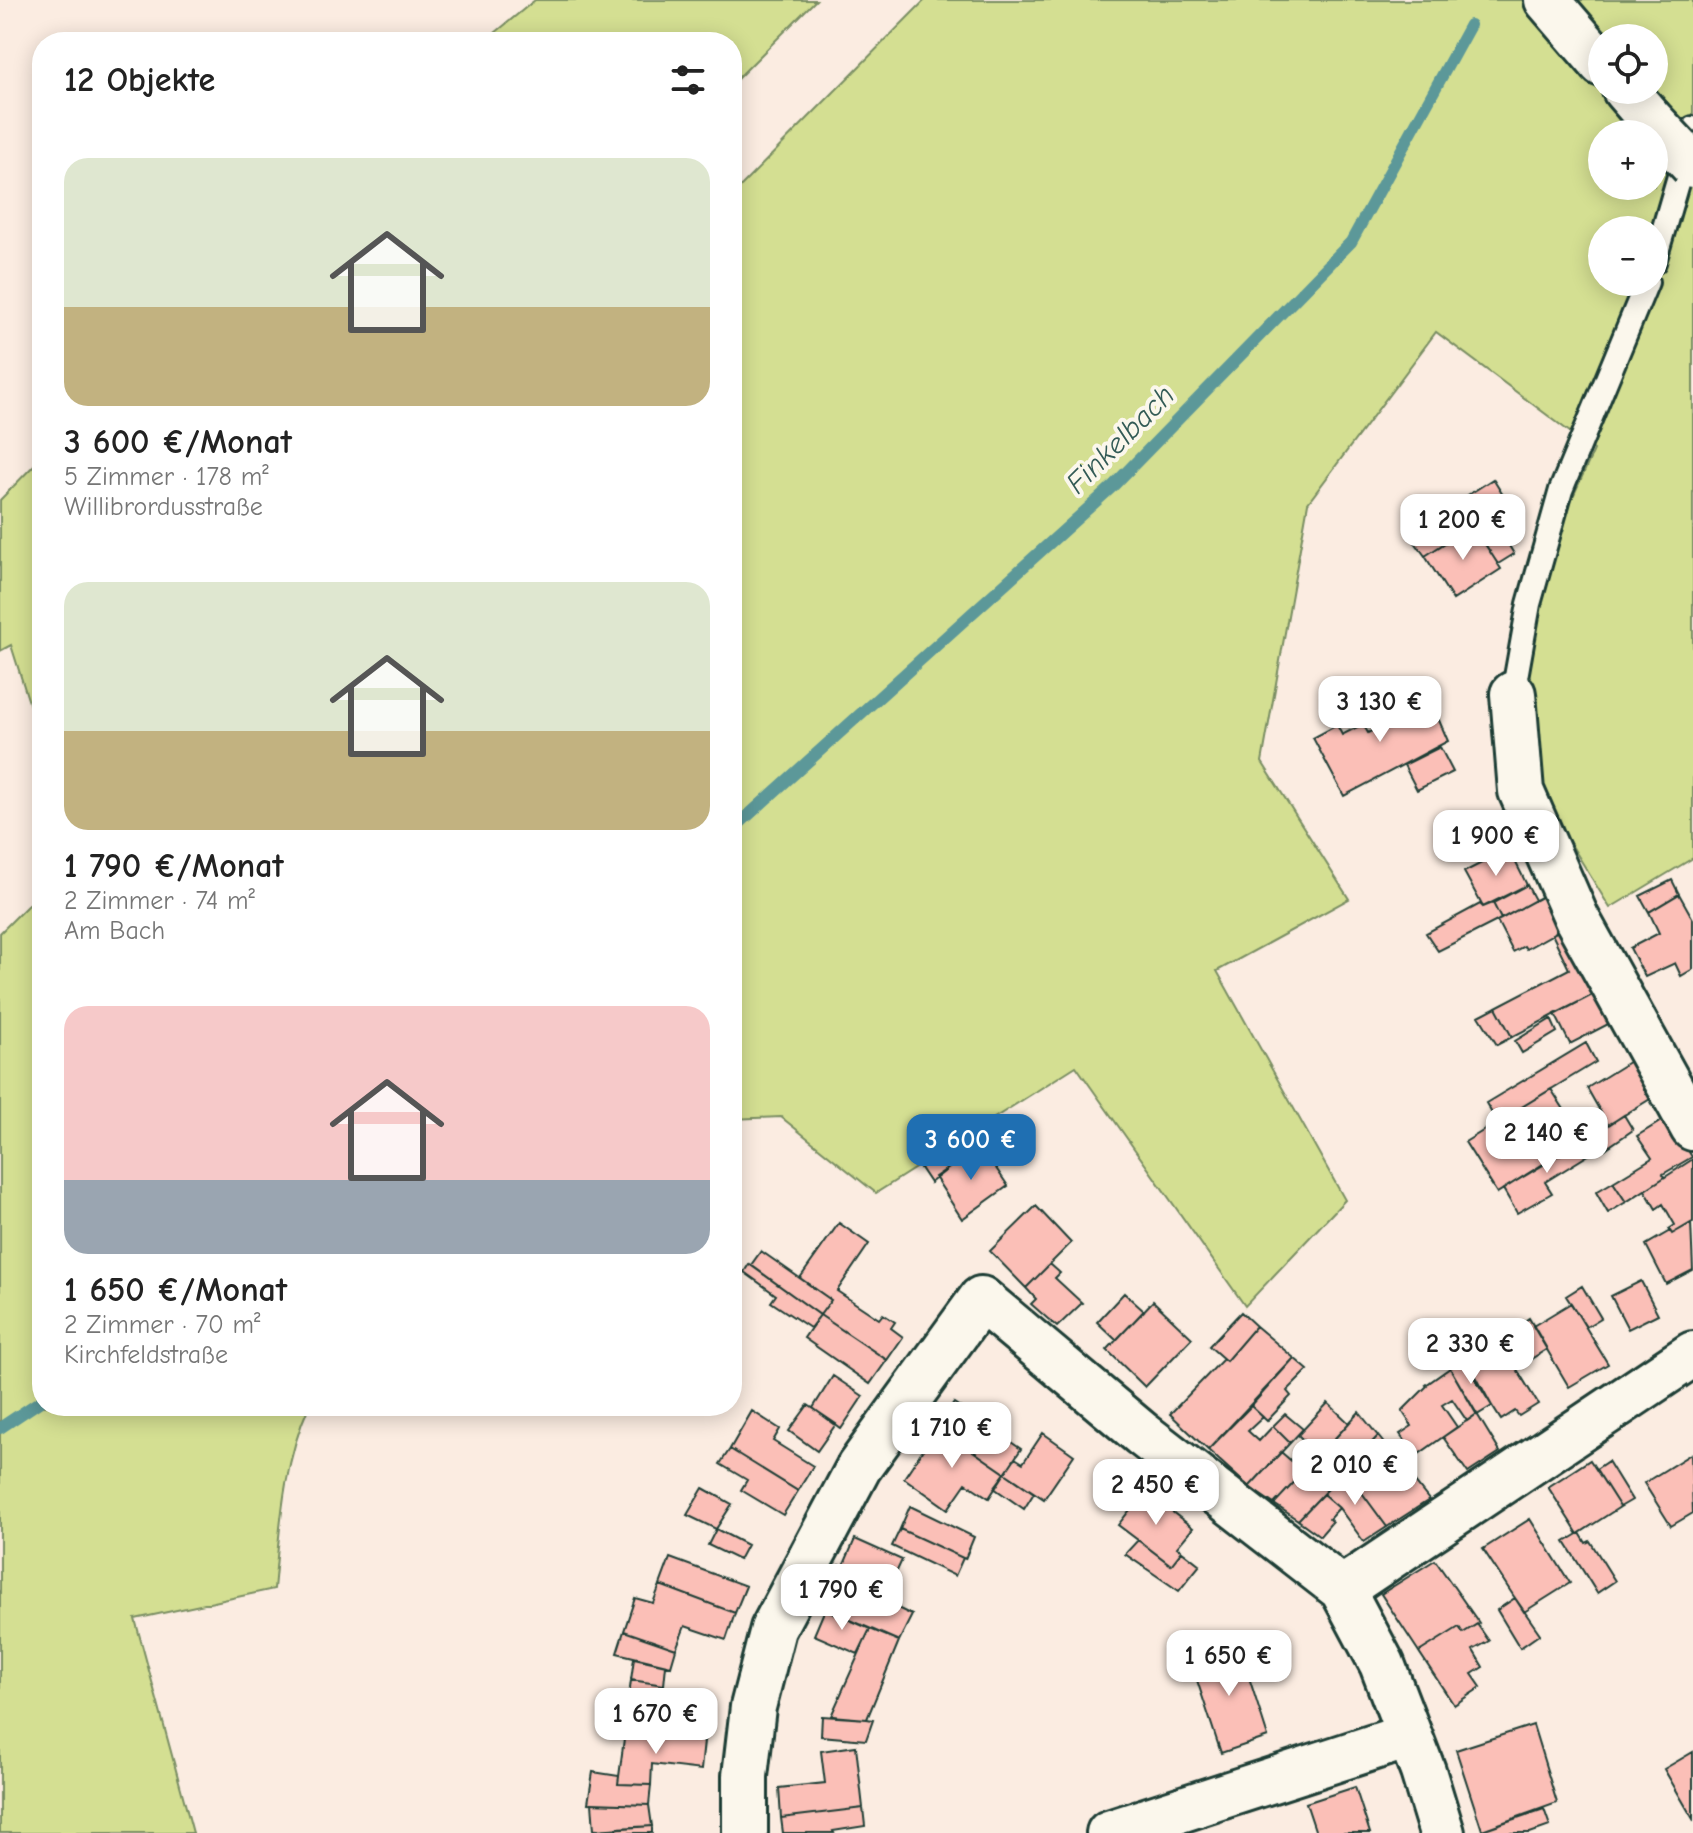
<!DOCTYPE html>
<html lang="de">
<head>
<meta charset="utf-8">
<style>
	body { margin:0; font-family:"Comic Neue",sans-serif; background:#f2f2f2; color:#222; height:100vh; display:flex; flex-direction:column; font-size:30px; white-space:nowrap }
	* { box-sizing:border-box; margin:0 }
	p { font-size:26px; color:#767676 }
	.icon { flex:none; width:44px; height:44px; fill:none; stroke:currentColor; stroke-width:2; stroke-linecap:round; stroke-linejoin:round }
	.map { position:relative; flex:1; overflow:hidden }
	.side { position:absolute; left:32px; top:32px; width:710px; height:1384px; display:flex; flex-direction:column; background:#fff; border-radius:32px; box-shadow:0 4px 20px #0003 }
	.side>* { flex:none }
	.buttons { position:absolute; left:1588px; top:24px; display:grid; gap:16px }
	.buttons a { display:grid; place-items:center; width:80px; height:80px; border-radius:50%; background:#fff; box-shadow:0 4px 20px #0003; font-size:40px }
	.price { position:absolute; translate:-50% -68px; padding:0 18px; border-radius:16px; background:#fff; color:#222; font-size:26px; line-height:52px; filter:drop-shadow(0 2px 4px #0008) }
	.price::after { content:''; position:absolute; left:50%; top:48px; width:24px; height:18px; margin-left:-12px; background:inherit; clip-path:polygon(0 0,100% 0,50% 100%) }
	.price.on { background:#1f6fb2; color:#fff }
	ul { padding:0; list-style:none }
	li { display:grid; align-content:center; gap:16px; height:424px; padding:0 32px }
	li span { display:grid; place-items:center; height:248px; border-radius:24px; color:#555 }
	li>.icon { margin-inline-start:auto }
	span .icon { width:144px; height:144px; fill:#fffc; stroke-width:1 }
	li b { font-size:34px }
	h2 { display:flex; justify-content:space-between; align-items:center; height:96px; padding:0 32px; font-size:34px }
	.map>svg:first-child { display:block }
	.green { fill:#d4df92; stroke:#7a8e63; stroke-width:2; fill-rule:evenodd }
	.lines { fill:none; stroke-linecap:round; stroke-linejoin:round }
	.stream { stroke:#5c9899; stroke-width:12 }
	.building { fill:#fbbfb7; stroke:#1f3d34; stroke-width:2 }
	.lane-casing { stroke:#1f3d34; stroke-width:28 }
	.street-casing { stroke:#1f3d34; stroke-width:50 }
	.lane { stroke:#fbf7ec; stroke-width:22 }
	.street { stroke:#fbf7ec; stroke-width:44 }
	.street-bridge-casing { stroke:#1f3d34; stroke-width:50; stroke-linecap:butt }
	.street-bridge { stroke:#fbf7ec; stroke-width:44 }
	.labels { text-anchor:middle; stroke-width:8; stroke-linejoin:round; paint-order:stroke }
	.water-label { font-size:30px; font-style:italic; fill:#335b56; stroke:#fbf7ec }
</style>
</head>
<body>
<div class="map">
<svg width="1693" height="1833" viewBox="0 0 1693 1833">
	<rect width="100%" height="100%" fill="#fbece1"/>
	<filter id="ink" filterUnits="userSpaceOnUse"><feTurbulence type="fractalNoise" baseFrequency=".0125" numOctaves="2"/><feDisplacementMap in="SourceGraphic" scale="16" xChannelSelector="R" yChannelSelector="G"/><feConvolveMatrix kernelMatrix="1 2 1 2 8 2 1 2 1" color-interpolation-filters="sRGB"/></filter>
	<g filter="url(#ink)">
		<path class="green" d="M535,0H816L732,84V42H484Z
			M925,0H1693V858L1610,908L1550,810L1524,731L1523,608L1594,450L1436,332L1308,503L1262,762L1349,899L1217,971L1345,1200L1245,1306L1076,1066L876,1193L781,1117L732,1119V195ZM1602,38H1654V90H1602ZM1602,134H1654V186H1602ZM1602,230H1654V282H1602Z
			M42,457V744L11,645L0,651V500Z
			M42,891V1406H309C283,1463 280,1528 274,1589L135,1619L193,1833H0V933Z"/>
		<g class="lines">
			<path class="stream" d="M732,830L1113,486L1351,242L1470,25
				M0,1428L42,1400"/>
		</g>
		<path class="building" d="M1493,479L1514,513L1496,524L1514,554L1498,564L1457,502Z
			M1457,502L1473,525L1425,556L1409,534Z
			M1473,525L1501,569L1453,600L1425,556Z
			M1410,687L1427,721L1438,718L1448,741L1344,796L1313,738L1337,725L1342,735L1363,724L1368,733L1395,719L1386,700Z
			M1440,747L1453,772L1417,790L1404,765Z
			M1509,849L1527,885L1483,907L1464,872Z
			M1672,880L1679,894L1649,912L1640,896Z
			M1527,885L1535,900L1501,919L1493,903Z
			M1552,891L1569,925L1526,949L1524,946L1513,952L1497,921Z
			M1679,894L1693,919V969L1681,976L1675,963L1645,977L1630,948L1659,933L1649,912Z
			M1493,903L1501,919L1438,951L1426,933L1480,904L1483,907Z
			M1569,925L1602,990L1512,1037L1496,1007L1569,969L1552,934Z
			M1602,990L1618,1019L1570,1044L1555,1014Z
			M1496,1007L1512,1037L1497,1045L1479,1016Z
			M1551,1019L1557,1032L1522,1053L1515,1041Z
			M1586,1043L1596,1062L1497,1122L1486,1103Z
			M1632,1060L1655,1096L1608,1125L1587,1088Z
			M1551,1089L1583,1139L1497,1193L1465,1142Z
			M1624,1115L1633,1130L1605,1149L1595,1134Z
			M1668,1117L1692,1157L1663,1174L1665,1177L1626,1202L1613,1182L1652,1158L1637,1136Z
			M1595,1134L1603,1146L1545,1182L1552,1193L1517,1213L1503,1189Z
			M981,1146L1008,1186L962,1219L935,1177Z
			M951,1148L959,1160L930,1183L920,1168Z
			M1693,1159V1222L1672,1234L1669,1229L1675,1225L1663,1204L1656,1209L1645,1190Z
			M1613,1182L1626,1202L1608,1213L1596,1192Z
			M1036,1206L1071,1243L1026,1288L990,1251Z
			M839,1223L869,1244L837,1291L879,1319L883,1314L895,1322L891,1328L903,1337L887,1360L820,1315L831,1300L800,1278Z
			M1691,1223L1693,1270L1666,1284L1646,1245L1670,1231L1672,1234Z
			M761,1251L831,1300L820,1315L751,1265Z
			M749,1264L820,1315L810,1328L771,1302L776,1295L744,1272Z
			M1050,1264L1060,1273L1055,1278L1082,1303L1057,1327L1031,1304L1036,1299L1026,1288Z
			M1641,1281L1658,1314L1628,1329L1611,1296Z
			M1582,1286L1601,1318L1586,1327L1566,1296Z
			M1124,1293L1144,1311L1116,1340L1097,1322Z
			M1153,1301L1192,1338L1145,1387L1107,1350Z
			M1571,1303L1608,1364L1569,1387L1533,1326Z
			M1241,1312L1256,1326L1226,1361L1209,1346Z
			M820,1315L887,1360L870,1384L804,1338Z
			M1529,1318L1547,1349L1531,1359L1513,1329Z
			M1256,1326L1294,1358L1208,1450L1170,1414L1223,1359L1226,1361Z
			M1492,1328L1538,1404L1519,1416L1515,1411L1501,1420L1470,1371L1473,1369L1457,1350L1461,1347L1465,1337L1475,1339Z
			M1294,1358L1308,1370L1287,1391L1291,1396L1267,1421L1251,1406Z
			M1466,1358L1492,1406L1477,1415L1450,1368Z
			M1450,1368L1477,1414L1467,1421L1452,1399L1442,1405L1457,1427L1416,1456L1400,1434L1412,1426L1402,1411L1427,1386L1426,1385Z
			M833,1376L863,1396L841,1429L813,1408Z
			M954,1403L1021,1449L1005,1473L938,1427Z
			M1328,1403L1349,1423L1319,1456L1298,1435Z
			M808,1405L836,1424L817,1451L789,1431Z
			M1251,1406L1263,1417L1248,1431L1259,1441L1273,1426L1290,1443L1249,1487L1208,1450Z
			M752,1411L780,1429L773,1441L813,1466L798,1491L730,1449Z
			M1359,1412L1378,1436L1298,1520L1274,1504Z
			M1285,1414L1303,1429L1290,1443L1273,1426Z
			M1477,1414L1500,1452L1468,1473L1443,1437Z
			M938,1427L1005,1473L989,1498L966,1483L948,1509L904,1478Z
			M1043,1433L1074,1455L1044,1499L1005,1473L1015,1458L1023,1463Z
			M1378,1436L1410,1476L1395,1487L1365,1450Z
			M730,1449L798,1491L783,1515L741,1490L747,1480L720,1464Z
			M1365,1450L1395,1487L1410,1476L1429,1500L1387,1527L1346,1471Z
			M1281,1452L1304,1472L1274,1504L1249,1487Z
			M1691,1454L1693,1513L1671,1526L1644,1483Z
			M1590,1460L1620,1507L1578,1534L1548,1487Z
			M1608,1461L1632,1500L1620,1507L1596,1469Z
			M1346,1471L1387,1527L1364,1542L1339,1508L1323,1494Z
			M1005,1473L1034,1493L1024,1509L994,1488Z
			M703,1488L732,1504L716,1529L687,1515Z
			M1145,1491L1193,1528L1177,1547L1182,1551L1171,1565L1118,1525Z
			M1323,1494L1339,1508L1329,1519L1332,1522L1320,1536L1298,1520Z
			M910,1506L974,1537L965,1559L900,1529Z
			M1530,1519L1570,1583L1524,1612L1483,1549Z
			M716,1529L747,1545L739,1560L708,1545Z
			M900,1529L963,1558L955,1576L892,1546Z
			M1580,1533L1586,1543L1590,1541L1615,1581L1597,1593L1565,1542Z
			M855,1539L902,1560L883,1601L912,1615L899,1641L825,1609L835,1584L831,1582L839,1565L843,1567Z
			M1138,1540L1171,1565L1182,1551L1200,1565L1179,1591L1125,1554Z
			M670,1558L746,1586L735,1613L660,1585Z
			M1435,1560L1479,1623L1463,1633L1459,1627L1419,1652L1381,1594Z
			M660,1585L735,1613L726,1640L685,1626L676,1649L624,1631L635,1598L653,1603Z
			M1515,1598L1540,1634L1520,1648L1497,1610Z
			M825,1609L870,1629L858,1654L814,1635Z
			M1477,1624L1489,1641L1473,1650L1483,1667L1472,1674L1481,1687L1454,1705L1419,1652L1459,1627L1463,1633Z
			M870,1629L899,1641L867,1719L831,1716Z
			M624,1631L676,1649L671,1666L617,1653Z
			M1238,1643L1268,1737L1221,1753L1190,1659Z
			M634,1658L666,1665L664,1685L631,1680Z
			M631,1680L664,1685L661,1707L708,1713L704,1741L625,1731Z
			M822,1716L867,1719L873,1720L866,1740L821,1736Z
			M1533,1725L1557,1803L1482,1830L1456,1750Z
			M625,1731L704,1741L701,1770L652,1764L651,1785L618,1784Z
			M856,1746L863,1808L781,1818L779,1788L825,1783L821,1751Z
			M1693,1752V1819L1664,1769Z
			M593,1772L619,1776L618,1784L651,1785L649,1805L588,1803Z
			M1355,1787L1370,1833H1316L1306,1803Z
			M592,1803L649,1805L652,1826L594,1830Z
			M863,1808L865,1826L833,1831L834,1833H783L781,1818Z
			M1544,1809L1550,1826L1530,1833H1483L1482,1830Z
			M652,1826V1833H617V1828Z"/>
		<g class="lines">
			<defs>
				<path id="lane" d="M1654,262L1693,128
					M1513,694L1529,604L1561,490L1647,282"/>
				<path id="street" d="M1547,0L1602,64
					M1625,90L1649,118
					M1513,694L1521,791L1577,919L1693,1128
					M1342,1589L1693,1354
					M745,1833V1776L753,1707L773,1629L859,1467L981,1299L1142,1434L1342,1589L1382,1664L1423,1771L1442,1833
					M1109,1833L1408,1736"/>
			</defs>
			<use href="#lane" class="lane-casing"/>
			<use href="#street" class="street-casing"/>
			<use href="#lane" class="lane"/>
			<use href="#street" class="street"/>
			<defs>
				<path id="street-bridge" d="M1649,118L1693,165"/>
			</defs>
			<use href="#street-bridge" class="street-bridge-casing"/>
			<use href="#street-bridge" class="street-bridge"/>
		</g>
	</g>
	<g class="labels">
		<g class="water-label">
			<text transform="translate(1120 439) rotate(-45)" y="10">Finkelbach</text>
		</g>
	</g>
</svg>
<div class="buttons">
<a><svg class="icon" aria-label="locate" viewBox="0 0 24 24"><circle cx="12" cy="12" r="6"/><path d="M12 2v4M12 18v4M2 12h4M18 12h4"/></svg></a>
<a>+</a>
<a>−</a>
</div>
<b class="price" style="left:1463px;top:562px">1 200 €</b>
<b class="price" style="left:1380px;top:744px">3 130 €</b>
<b class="price" style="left:1496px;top:878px">1 900 €</b>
<b class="price" style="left:1547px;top:1175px">2 140 €</b>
<b class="price on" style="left:971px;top:1182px">3 600 €</b>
<b class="price" style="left:1471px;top:1386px">2 330 €</b>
<b class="price" style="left:952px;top:1470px">1 710 €</b>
<b class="price" style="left:1355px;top:1507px">2 010 €</b>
<b class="price" style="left:1156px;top:1527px">2 450 €</b>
<b class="price" style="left:842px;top:1632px">1 790 €</b>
<b class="price" style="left:1229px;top:1698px">1 650 €</b>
<b class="price" style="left:656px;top:1756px">1 670 €</b>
<section class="side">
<h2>12 Objekte<svg class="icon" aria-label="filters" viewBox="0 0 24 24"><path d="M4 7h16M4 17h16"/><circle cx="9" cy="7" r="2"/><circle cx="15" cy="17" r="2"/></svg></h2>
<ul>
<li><span style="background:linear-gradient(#dfe7d0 60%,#c2b280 0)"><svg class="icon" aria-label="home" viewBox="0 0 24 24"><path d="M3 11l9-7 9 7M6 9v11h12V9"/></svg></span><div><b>3 600 €/Monat</b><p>5 Zimmer · 178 m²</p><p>Willibrordusstraße</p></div></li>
<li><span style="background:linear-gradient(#dfe7d0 60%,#c2b280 0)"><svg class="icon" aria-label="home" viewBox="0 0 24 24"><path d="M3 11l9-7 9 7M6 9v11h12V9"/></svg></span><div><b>1 790 €/Monat</b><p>2 Zimmer · 74 m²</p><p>Am Bach</p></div></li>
<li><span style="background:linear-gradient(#f6c9c9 70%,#9aa5b1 0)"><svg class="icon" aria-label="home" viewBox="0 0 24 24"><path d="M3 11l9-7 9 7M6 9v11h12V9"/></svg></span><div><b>1 650 €/Monat</b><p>2 Zimmer · 70 m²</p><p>Kirchfeldstraße</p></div></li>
</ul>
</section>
</div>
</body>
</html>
